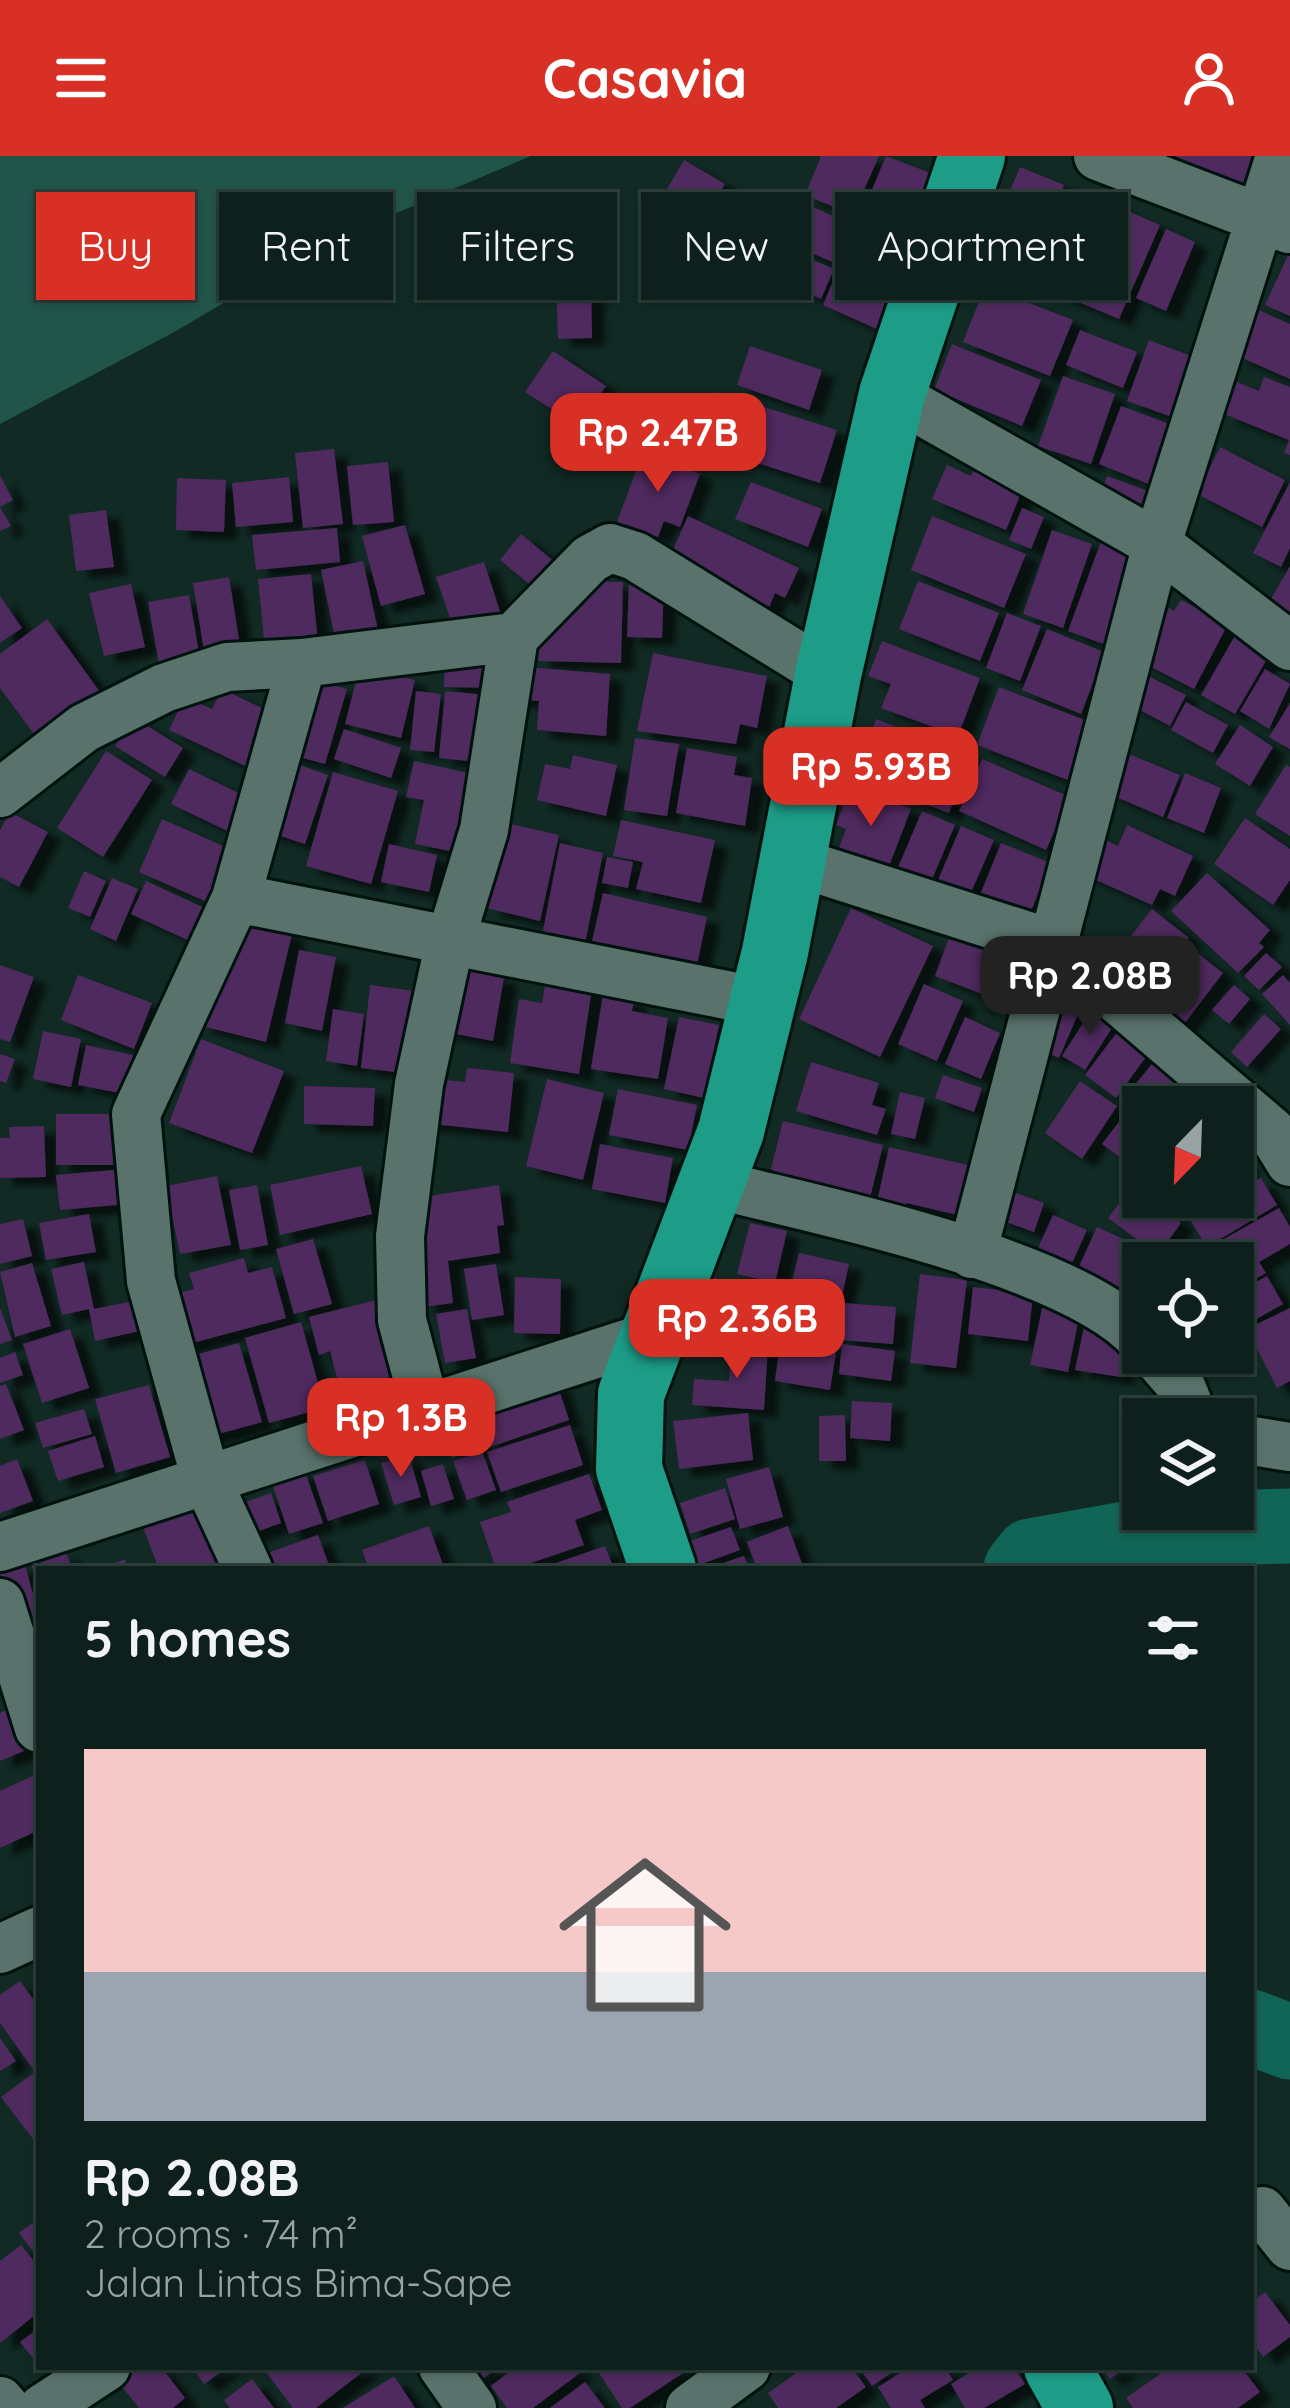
<!DOCTYPE html>
<html lang="en">
<head>
<meta charset="utf-8">
<style>
	body { margin:0; font-family:Quicksand,sans-serif; background:#162824; color:#f1f3f6; height:100vh; display:flex; flex-direction:column; font-size:45px; white-space:nowrap }
	* { box-sizing:border-box; margin:0 }
	p { font-size:39px; color:#9aa3a3 }
	.icon { flex:none; width:66px; height:66px; fill:none; stroke:currentColor; stroke-width:2; stroke-linecap:round; stroke-linejoin:round }
	.map { position:relative; flex:1; overflow:hidden }
	.sheet { position:absolute; left:36px; top:1410px; width:1218px; height:804px; display:flex; flex-direction:column; background:#0d201b; border-radius:0px; box-shadow:0 3px 9px #0004,0 0 0 3px #2d3e3a }
	.sheet>* { flex:none }
	.top-card { position:absolute; left:36px; top:36px; width:1218px; height:108px; display:flex; gap:24px }
	.needle { width:78px; rotate:203deg }
	.tools { position:absolute; left:1122px; top:930px; display:grid; gap:24px }
	.tools a { display:grid; place-items:center; width:132px; height:132px; border-radius:0px; background:#0d201b; box-shadow:0 3px 9px #0004,0 0 0 3px #2d3e3a; font-size:60px }
	.price { position:absolute; translate:-50% -102px; padding:0 27px; border-radius:24px; background:#d93025; color:#fff; font-size:39px; line-height:78px; filter:drop-shadow(0 3px 6px #0008) }
	.price::after { content:''; position:absolute; left:50%; top:72px; width:36px; height:27px; margin-left:-18px; background:inherit; clip-path:polygon(0 0,100% 0,50% 100%) }
	.price.current { background:#222; color:#fff }
	ul { padding:0; list-style:none }
	li { display:grid; align-content:center; gap:24px; height:636px; padding:0 48px }
	li span { display:grid; place-items:center; height:372px; border-radius:0px; color:#555 }
	li>.icon { margin-inline-start:auto }
	span .icon { width:216px; height:216px; fill:#fffc; stroke-width:1 }
	li b { font-size:51px }
	h2 { display:flex; justify-content:space-between; align-items:center; height:144px; padding:0 48px; font-size:51px }
	.chip { padding:0 42px; border-radius:0px; background:#0d201b; box-shadow:0 3px 9px #0004,0 0 0 3px #2d3e3a; font-size:42px; line-height:108px }
	.chip.current { background:#d93025; color:#fff }
	header { display:flex; justify-content:space-between; align-items:center; height:156px; padding:0 48px; background:#d93025; color:#fff; font-size:54px; font-weight:800 }
	.map>svg:first-child { display:block }
	.forest { fill:#21554a }
	.lines { fill:none; stroke-linecap:round; stroke-linejoin:round }
	.river { stroke:#116556; stroke-width:75 }
	.building { fill:#4f295f; filter:url(#shadow) }
	.minor-casing { stroke:#00120d; stroke-width:54 }
	.trunk-casing { stroke:#00120d; stroke-width:72 }
	.minor { stroke:#59736c; stroke-width:48 }
	.trunk { stroke:#1d9c87; stroke-width:66 }
</style>
</head>
<body>
<header><svg class="icon" aria-label="menu" viewBox="0 0 24 24"><path d="M4 6h16M4 12h16M4 18h16"/></svg>Casavia<svg class="icon" aria-label="person" viewBox="0 0 24 24"><circle cx="12" cy="8" r="4"/><path d="M4 21q1-7 8-7t8 7"/></svg></header>
<div class="map">
<svg width="1290" height="2252" viewBox="0 0 1290 2252">
	<defs>
		<filter id="shadow"><feDropShadow dx="13" dy="8" stdDeviation="3" flood-color="#0009"/></filter>
	</defs>
	<rect width="100%" height="100%" fill="#112a24"/>
	<path class="forest" d="M0,0H531L323,88L176,175L0,268Z"/>
	<g class="lines">
		<path class="river" d="M1021,1413L1031,1400L1182,1373L1290,1370
			M1251,1871L1290,1886"/>
	</g>
	<path class="building" d="M821,0H879L853,59L805,39Z
		M886,0L933,18L905,84L859,65Z
		M1176,0H1266L1247,51L1171,14Z
		M684,4L725,28L690,86L650,62Z
		M1020,11L1064,29L1028,121L982,102Z
		M1084,36L1160,69L1119,163L1043,131Z
		M784,38L851,68L835,107L767,78Z
		M853,72L913,96L897,134L838,110Z
		M1166,73L1195,86L1166,155L1136,142Z
		M783,91L834,113L821,143L770,121Z
		M1290,95V160L1265,149Z
		M837,116L894,141L879,174L823,149Z
		M591,121L592,182L558,183L556,122Z
		M985,130L1073,164L1050,220L963,186Z
		M1254,152L1290,168V223L1233,198Z
		M1080,174L1137,196L1123,232L1066,209Z
		M1149,184L1194,201L1172,261L1127,245Z
		M952,188L1041,224L1022,270L934,234Z
		M750,190L822,214L809,254L737,229Z
		M553,195L606,230L579,271L525,236Z
		M1063,220L1115,238L1091,308L1038,290Z
		M1264,221L1290,231V299L1284,297L1289,284L1224,258L1237,226L1259,235Z
		M717,236L837,274L820,327L700,289Z
		M1121,250L1175,270L1151,329L1099,308Z
		M1220,291L1285,324L1262,371L1197,338Z
		M334,293L343,368L303,372L295,297Z
		M643,296L700,318L680,371L664,365L658,381L617,366Z
		M388,306L394,366L353,369L347,310Z
		M977,307L1025,327L1006,374L932,343L947,309L971,320Z
		M0,319L13,344L0,351L11,370L0,375Z
		M1107,320L1159,339L1150,362L1099,344Z
		M289,321L293,366L236,371L232,327Z
		M177,322L226,324L224,376L176,374Z
		M751,326L822,353L808,391L735,363Z
		M1290,326V392L1281,411L1253,397Z
		M1022,352L1044,361L1031,393L1009,384Z
		M106,354L114,411L76,415L69,359Z
		M688,360L799,412L785,442L775,437L766,459L665,412Z
		M932,360L1026,398L1004,452L911,414Z
		M405,369L425,438L381,450L362,380Z
		M337,372L340,406L256,414L252,379Z
		M1052,374L1092,388L1063,472L1023,458Z
		M521,378L556,407L534,432L500,404Z
		M1102,383L1145,400L1112,491L1068,475Z
		M363,405L378,474L335,482L321,414Z
		M484,406L505,471L502,532L444,531L445,480H456L436,421Z
		M1290,410V476L1261,460Z
		M311,418L318,487L265,493L258,423Z
		M229,421L242,502L206,507L193,427Z
		M575,425L623,426L621,507L538,505L539,449Z
		M629,425L664,427L662,482L627,481Z
		M918,425L999,457L980,505L899,473Z
		M131,428L145,491L104,500L89,437Z
		M189,439L201,508L160,514L148,446Z
		M0,440L22,472L0,487Z
		M1181,444L1228,468L1194,533L1132,501L1160,447L1174,455Z
		M1007,457L1041,470L1020,525L986,512Z
		M47,463L100,536L37,582L0,532V498Z
		M1047,473L1114,500L1102,531L1093,527L1081,558L1022,534Z
		M1236,478L1270,498L1235,558L1201,539Z
		M882,485L980,522L958,580L881,552L891,528L868,520Z
		M653,497L767,520L757,572L740,568L736,588L637,575Z
		M360,510L415,524L401,582L345,568Z
		M515,510L610,518L606,580L537,574L539,545L513,543Z
		M1265,513L1290,528L1269,573L1240,555Z
		M1138,515L1186,539L1170,570L1123,545Z
		M307,522L347,533L325,608L285,597Z
		M999,531L1095,568L1073,626L977,589Z
		M222,533L283,562L258,616L169,574L185,541L212,553Z
		M416,535L441,538L434,596L410,594Z
		M445,535L495,540L488,607L439,602Z
		M1186,546L1228,569L1213,597L1171,574Z
		M1290,547V593L1269,581Z
		M133,561L183,592L165,621L115,590Z
		M876,563L971,599L949,657L854,621Z
		M1240,569L1273,591L1250,630L1215,608Z
		M344,573L401,592L391,622L334,603Z
		M635,582L679,588L667,660L624,654Z
		M687,592L737,601L734,619L752,622L745,670L676,657Z
		M106,595L152,624L103,701L57,672Z
		M1124,596L1180,619L1163,661L1107,637Z
		M573,599L617,609L606,660L537,644L545,608L570,613Z
		M277,601L328,619L305,688L254,671Z
		M982,603L1070,641L1046,694L959,655Z
		M414,605L486,621L470,699L415,688L424,644L406,641Z
		M1286,609L1290,611V680L1255,658Z
		M189,613L251,643L234,678L171,648Z
		M333,616L398,635L371,728L306,710Z
		M1185,617L1221,632L1204,677L1167,662Z
		M851,630L911,653L886,718L836,700L846,673L836,669Z
		M922,655L955,669L927,735L894,721Z
		M10,656L48,676L19,731L0,721V674Z
		M1245,662L1290,693V724L1273,749L1214,708Z
		M162,663L237,696L214,749L139,716Z
		M494,664L559,679L540,765L487,752L497,708Z
		M621,664L715,684L701,747L636,733L643,706L613,700Z
		M1127,669L1193,700L1175,740L1160,733L1152,749L1078,716L1095,679L1118,690Z
		M961,670L994,684L965,750L933,736Z
		M560,687L603,697L585,788L542,780Z
		M1001,687L1051,707L1023,774L974,754Z
		M389,688L437,699L429,736L381,726Z
		M607,701L633,706L628,732L602,727Z
		M84,715L106,725L90,761L68,752Z
		M1207,717L1270,774L1259,787L1264,791L1238,817L1171,755Z
		M112,722L138,733L116,785L90,773Z
		M146,725L207,753L192,786L131,758Z
		M603,737L707,761L695,818L590,794Z
		M851,752L933,790L880,901L799,863Z
		M1152,753L1189,782L1142,841L1106,812Z
		M240,759L292,778L266,886L198,869L209,826L222,829Z
		M954,768L1037,800L1016,851L935,820Z
		M1191,792L1223,817L1178,876L1145,850Z
		M299,794L336,801L322,875L285,867Z
		M1266,797L1282,811L1259,834L1244,820Z
		M0,809L34,821L10,886L0,883Z
		M452,811L504,821L493,885L440,875Z
		M78,819L152,847L134,893L61,864Z
		M1283,819L1290,827V869L1262,838Z
		M546,824L592,832L579,918L510,907L519,843L542,847Z
		M924,828L963,845L937,905L898,888Z
		M370,829L422,836L413,918L361,912Z
		M1234,829L1250,843L1229,868L1212,854Z
		M1061,830L1085,842L1059,902L1034,891Z
		M603,839L634,844L632,855L668,862L658,923L591,913Z
		M1094,850L1117,864L1085,914L1062,900Z
		M333,853L364,858L357,910L326,905Z
		M1264,858L1281,873L1247,911L1231,896Z
		M679,861L719,869L704,942L664,933Z
		M965,861L1000,877L981,923L945,908Z
		M1121,871L1151,894L1116,942L1085,919Z
		M43,875L81,883L71,931L33,923Z
		M201,883L284,915L252,997L169,967Z
		M86,889L133,899L125,938L78,929Z
		M0,898L15,903L6,927L0,925Z
		M1156,903L1203,940L1195,951H1143V962L1121,946Z
		M811,906L879,927L872,949L886,953L877,979L796,955Z
		M467,912L514,917L508,976L423,967L427,922L465,926Z
		M943,919L982,932L974,956L935,942Z
		M547,923L604,937L583,1024L526,1010Z
		M1080,925L1117,950L1082,1003L1045,977Z
		M304,930L375,932L373,970L304,968Z
		M618,933L697,949L688,994L609,979Z
		M900,936L925,942L915,983L891,978Z
		M56,958H122V1009H56Z
		M1125,958L1143,971L1141,1017L1102,988Z
		M783,965L883,989L867,1054L769,1021Z
		M44,970L46,1021L0,1022V982H10L9,971Z
		M600,988L673,1002L665,1047L592,1033Z
		M889,991L981,1012L970,1062L907,1047L902,1067L874,1060Z
		M1233,994L1247,1009L1233,1022Z
		M361,1010L372,1058L280,1079L270,1029Z
		M125,1013L128,1048L60,1054L56,1019Z
		M217,1020L231,1089L180,1098L166,1030Z
		M1261,1022L1277,1049L1207,1091L1190,1064Z
		M257,1029L268,1089L240,1094L229,1034Z
		M499,1029L504,1069L497,1070L500,1097L448,1105L453,1147L423,1151L416,1042Z
		M1132,1031L1181,1067L1158,1099L1108,1062Z
		M1005,1033L1044,1047L1034,1076L995,1062Z
		M1162,1041H1206L1208,1044L1186,1065Z
		M1279,1052L1290,1071V1088L1259,1106L1266,1117L1233,1135V1107H1216L1208,1092Z
		M89,1058L96,1096L46,1104L39,1067Z
		M1053,1059L1087,1074L1064,1125L1030,1110Z
		M23,1063L32,1100L0,1108V1068Z
		M750,1067L787,1075L775,1127L737,1118Z
		M1097,1071L1141,1091L1116,1147L1072,1126Z
		M313,1083L332,1148L294,1158L276,1093Z
		M799,1097L849,1108L833,1180L782,1170Z
		M244,1102L248,1117L272,1111L286,1162L181,1190L167,1140L194,1133L189,1117Z
		M84,1106L94,1153L134,1145L140,1175L95,1185L89,1153L62,1159L51,1113Z
		M32,1107L51,1170L15,1181L0,1116Z
		M496,1108L504,1159L472,1164L464,1113Z
		M920,1118L967,1124L956,1212L910,1207Z
		M707,1120L782,1140L770,1183L735,1174L738,1166L697,1155Z
		M1267,1120L1283,1148L1233,1176V1139Z
		M515,1121L561,1123L560,1178L514,1177Z
		M973,1131L1033,1138L1028,1185L968,1178Z
		M388,1141L413,1231L344,1249L330,1195L319,1199L309,1161Z
		M843,1147L896,1151L893,1188L840,1184Z
		M1043,1148L1080,1156L1068,1216L1030,1209Z
		M0,1152L12,1184L0,1188Z
		M1290,1152V1225L1277,1232L1247,1173Z
		M467,1153L476,1202L445,1207L436,1158Z
		M1086,1161L1125,1189L1121,1221L1075,1214Z
		M301,1166L325,1252L269,1267L245,1182Z
		M70,1173L89,1232L42,1247L23,1188Z
		M781,1181L837,1190L830,1234L775,1225Z
		M239,1187L262,1266L207,1281L184,1202Z
		M731,1188L768,1190L764,1254L692,1249L694,1223L729,1225Z
		M842,1188L895,1195L891,1225L839,1218Z
		M15,1196L23,1219L0,1227V1202Z
		M556,1225L569,1264L487,1292L473,1252Z
		M6,1228L24,1274L0,1283V1230Z
		M149,1229L170,1301L116,1317L95,1243Z
		M852,1245L892,1247L890,1285L850,1282Z
		M84,1253L92,1278L43,1292L35,1267Z
		M467,1253L481,1292L452,1302L437,1263Z
		M748,1257L753,1304L679,1313L673,1265Z
		M845,1259L846,1305H819V1260Z
		M570,1269L583,1309L501,1336L487,1296Z
		M95,1280L104,1311L58,1325L48,1295Z
		M482,1295L496,1334L467,1344L453,1305Z
		M409,1299L421,1341L394,1349L381,1307Z
		M17,1303L33,1345L0,1357V1310Z
		M365,1304L379,1348L328,1365L313,1320Z
		M443,1308L454,1343L431,1350L421,1315Z
		M769,1311L783,1361L740,1373L726,1323Z
		M304,1313L323,1367L289,1378L271,1324Z
		M589,1318L602,1354L575,1364L584,1389L513,1413H496L480,1366L511,1356L507,1346Z
		M725,1332L735,1363L690,1378L680,1347Z
		M271,1337L281,1367L245,1380L234,1350Z
		M199,1345L224,1411L159,1413L141,1366Z
		M429,1370L443,1409L369,1413L362,1394Z
		M788,1370L804,1413H757L747,1386Z
		M731,1371L740,1394L693,1411L684,1387Z
		M318,1379L330,1412L260,1413L256,1401Z
		M605,1390L614,1413H542V1412Z
		M66,1396L72,1413H39L38,1429L31,1408Z
		M744,1400L749,1413H708V1412Z
		M125,1403L128,1413H100Z
		M25,1408L39,1461L17,1469L0,1417Z
		M12,1551L31,1592L0,1605V1557Z
		M39,1617V1674L0,1692V1635Z
		M20,1825L39,1851V1909L33,1913L0,1867V1839Z
		M0,1882L16,1905L0,1915Z
		M39,1913V1991L1,1941Z
		M39,2062V2103L19,2077Z
		M21,2089L39,2111V2156L0,2187V2105Z
		M1265,2136L1290,2169V2181L1263,2201L1251,2184V2146Z
		M39,2172V2210L20,2186Z
		M138,2211H161L185,2242L173,2252H139L119,2227Z
		M192,2211H228L204,2228Z
		M262,2211H369L316,2252H293Z
		M467,2211H499L478,2226Z
		M516,2211H575L580,2217L533,2252H507L491,2230Z
		M595,2211H692L630,2252H622Z
		M805,2211H851L866,2231L836,2252H778L768,2237Z
		M859,2211H900L872,2230Z
		M910,2211H945L953,2224L920,2244L925,2252H891L878,2231Z
		M979,2211H1014L1025,2228L984,2252H965L951,2228Z
		M1101,2211H1126L1110,2223Z
		M1170,2211H1241L1260,2236L1238,2252H1133L1126,2242Z
		M394,2220L415,2252H343Z
		M252,2223L274,2252H230L224,2244Z
		M585,2226L605,2252H550Z"/>
	<g class="lines">
		<defs>
			<path id="minor" d="M1098,0L1289,73
				M892,238L1157,388L1290,490
				M0,637L84,572L164,532L227,511L302,507L514,481L590,403L610,392L635,400L828,519
				M793,705L1053,788L1271,975L1290,1006
				M236,742L762,846
				M711,1027C818,1055 1073,1105 1143,1185
				M972,1098L1157,388L1280,0
				M1153,1197L1180,1228L1194,1263
				M425,1251L402,1164L400,1080L419,928L450,785L484,674L514,481
				M1233,1282L1290,1291
				M0,1391L651,1180
				M248,1413L205,1320L151,1125L136,958L236,742L302,507
				M0,1447L39,1572
				M0,1793L39,1775
				M1251,2062L1262,2055L1290,2090
				M443,2211L472,2252
				M0,2245L6,2252
				M43,2252L106,2211
				M690,2252L746,2211"/>
			<path id="trunk" d="M663,1413L629,1313L631,1238L731,975L775,796L828,519L892,238L972,0
				M1057,2211L1080,2252"/>
		</defs>
		<use href="#minor" class="minor-casing"/>
		<use href="#trunk" class="trunk-casing"/>
		<use href="#minor" class="minor"/>
		<use href="#trunk" class="trunk"/>
	</g>
</svg>
<div class="tools">
<a><svg class="needle" viewBox="-14 -14 28 28"><path d="M0-13l5 13h-10z" fill="#e53935"/><path d="M0 13l5-13h-10z" fill="#9aa3a3"/></svg></a>
<a><svg class="icon" aria-label="locate" viewBox="0 0 24 24"><circle cx="12" cy="12" r="6"/><path d="M12 2v4M12 18v4M2 12h4M18 12h4"/></svg></a>
<a><svg class="icon" aria-label="layers" viewBox="0 0 24 24"><path d="M12 4l9 5-9 5-9-5zM3 14l9 5 9-5"/></svg></a>
</div>
<b class="price" style="left:658px;top:339px">Rp 2.47B</b>
<b class="price" style="left:871px;top:673px">Rp 5.93B</b>
<b class="price current" style="left:1090px;top:882px">Rp 2.08B</b>
<b class="price" style="left:737px;top:1225px">Rp 2.36B</b>
<b class="price" style="left:401px;top:1324px">Rp 1.3B</b>
<div class="top-card">
<a class="chip current">Buy</a>
<a class="chip">Rent</a>
<a class="chip">Filters</a>
<a class="chip">New</a>
<a class="chip">Apartment</a>
</div>
<section class="sheet">
<h2>5 homes<svg class="icon" aria-label="filters" viewBox="0 0 24 24"><path d="M4 7h16M4 17h16"/><circle cx="9" cy="7" r="2"/><circle cx="15" cy="17" r="2"/></svg></h2>
<ul>
<li><span style="background:linear-gradient(#f6c9c9 60%,#9aa5b1 0)"><svg class="icon" aria-label="home" viewBox="0 0 24 24"><path d="M3 11l9-7 9 7M6 9v11h12V9"/></svg></span><div><b>Rp 2.08B</b><p>2 rooms · 74 m²</p><p>Jalan Lintas Bima-Sape</p></div></li>
</ul>
</section>
</div>
</body>
</html>
